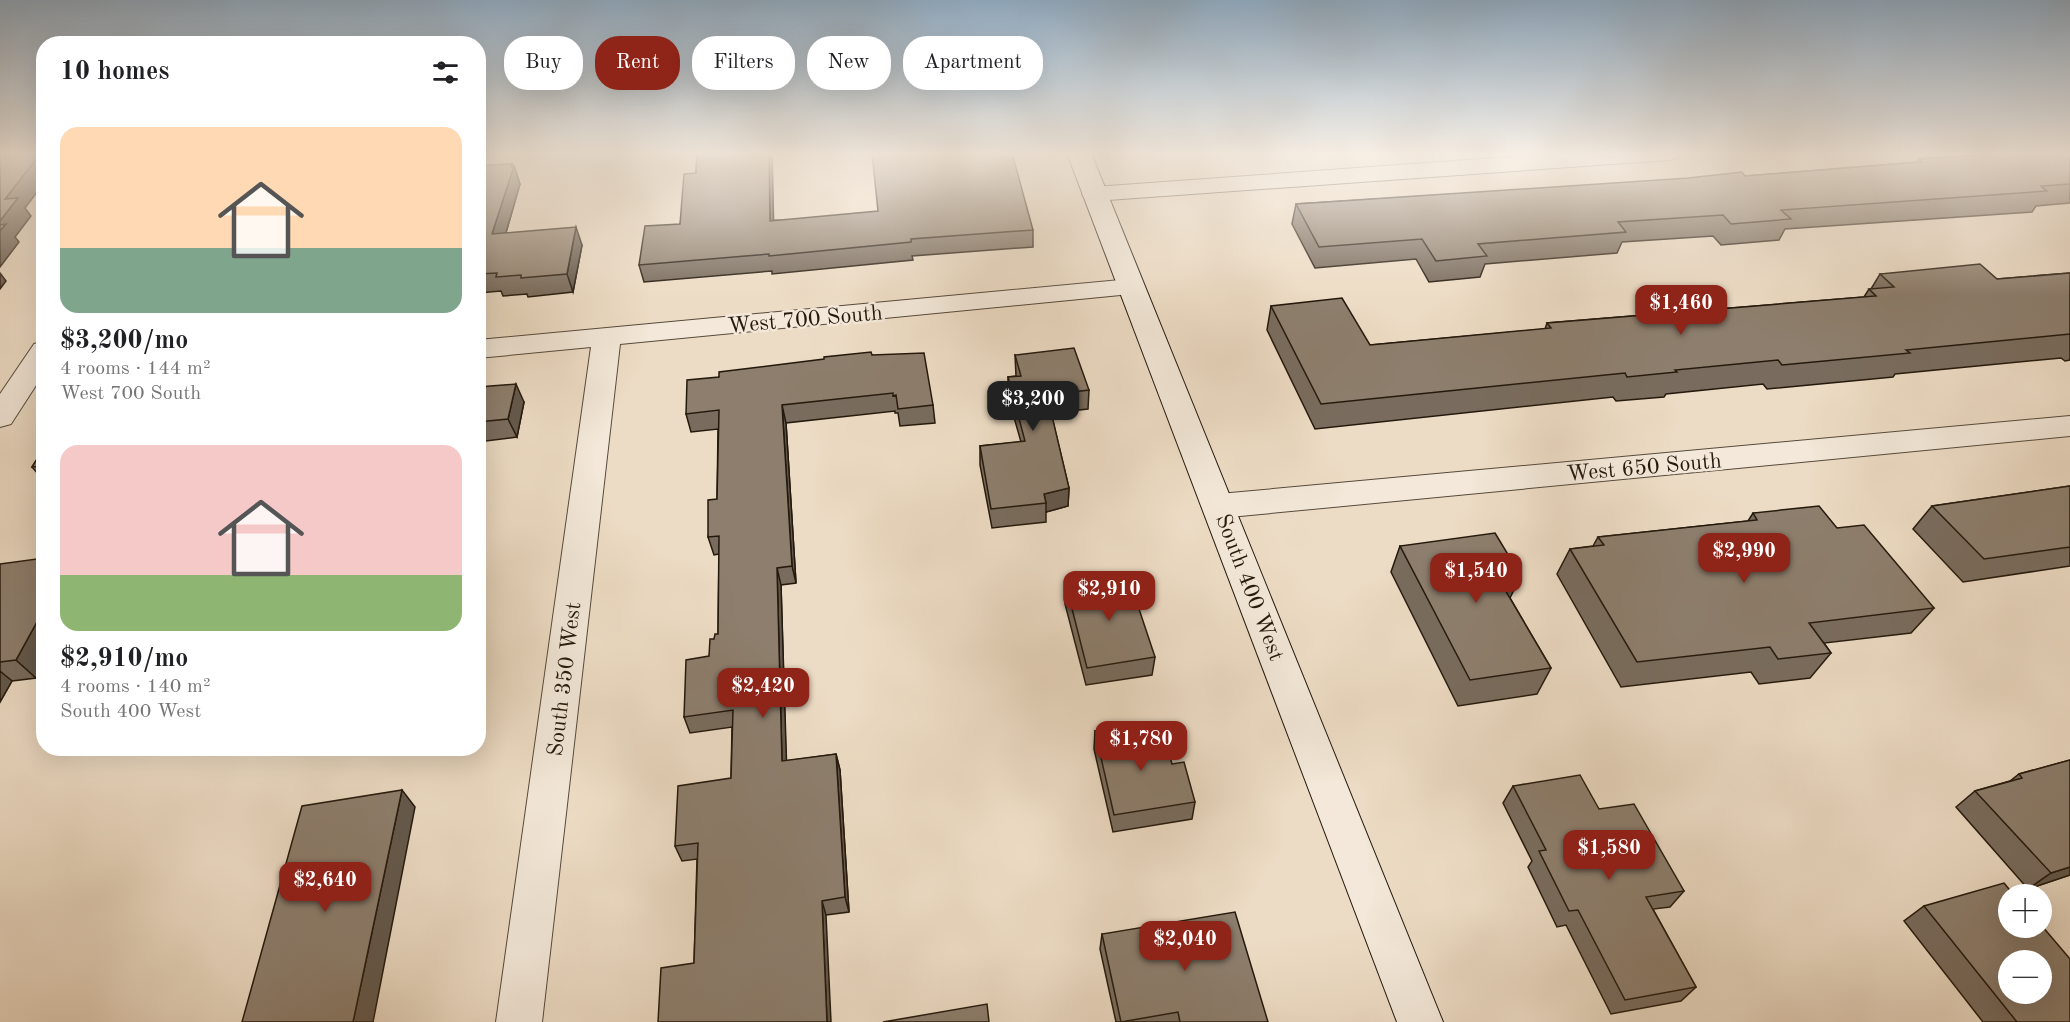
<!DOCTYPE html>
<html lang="en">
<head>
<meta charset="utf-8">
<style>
	body { margin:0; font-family:"Old Standard TT",serif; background:#f6f6f6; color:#202124; height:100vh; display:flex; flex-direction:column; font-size:22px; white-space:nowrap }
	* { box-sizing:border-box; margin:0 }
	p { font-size:20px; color:#757577 }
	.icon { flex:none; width:33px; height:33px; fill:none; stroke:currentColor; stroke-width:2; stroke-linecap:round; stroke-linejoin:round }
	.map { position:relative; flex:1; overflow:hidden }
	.panel { position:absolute; left:36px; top:36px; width:450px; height:720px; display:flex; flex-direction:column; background:#fff; border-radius:24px; box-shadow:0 6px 24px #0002 }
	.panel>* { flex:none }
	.banner { position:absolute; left:504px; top:36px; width:570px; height:54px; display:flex; gap:12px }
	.buttons { position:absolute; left:1998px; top:884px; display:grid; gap:12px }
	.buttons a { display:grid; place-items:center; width:54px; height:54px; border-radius:50%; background:#fff; box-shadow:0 6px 24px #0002; font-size:30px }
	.price { position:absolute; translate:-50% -51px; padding:0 14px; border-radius:12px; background:#8f2418; color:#fff; font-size:20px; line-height:39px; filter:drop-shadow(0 2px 3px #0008) }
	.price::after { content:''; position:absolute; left:50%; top:36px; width:18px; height:14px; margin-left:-9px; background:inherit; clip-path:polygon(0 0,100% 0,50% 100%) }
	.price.current { background:#222; color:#fff }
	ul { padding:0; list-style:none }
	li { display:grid; align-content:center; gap:12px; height:318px; padding:0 24px }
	li span { display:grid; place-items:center; height:186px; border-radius:18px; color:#555 }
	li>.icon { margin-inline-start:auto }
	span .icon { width:108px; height:108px; fill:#fffc; stroke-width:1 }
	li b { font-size:26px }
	h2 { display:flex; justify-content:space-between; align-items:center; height:72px; padding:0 24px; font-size:26px }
	.pill { padding:0 21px; border-radius:24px; background:#fff; box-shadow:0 6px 24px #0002; font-size:21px; line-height:54px }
	.pill.current { background:#8f2418; color:#fff }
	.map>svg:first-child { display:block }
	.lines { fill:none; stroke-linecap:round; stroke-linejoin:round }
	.street-casing { stroke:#564a3b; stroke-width:2 }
	.secondary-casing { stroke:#24190d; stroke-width:2 }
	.street { fill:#f3e8d9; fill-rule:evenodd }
	.secondary { fill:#f3e8d9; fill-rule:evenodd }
	.wall { fill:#796c5e; stroke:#24190d; stroke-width:1.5 }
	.shaded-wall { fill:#63584c; stroke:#24190d; stroke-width:1.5 }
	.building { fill:#8d7e6d; stroke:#24190d; stroke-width:1.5; fill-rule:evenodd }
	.labels { text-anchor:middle; stroke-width:5; stroke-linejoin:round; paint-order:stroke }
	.street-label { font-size:22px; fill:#24190d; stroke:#f3e8d9 }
</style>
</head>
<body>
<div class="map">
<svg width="2070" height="1022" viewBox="0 0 2070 1022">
	<rect width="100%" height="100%" fill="#eddcc5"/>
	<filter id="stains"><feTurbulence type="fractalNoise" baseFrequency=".00333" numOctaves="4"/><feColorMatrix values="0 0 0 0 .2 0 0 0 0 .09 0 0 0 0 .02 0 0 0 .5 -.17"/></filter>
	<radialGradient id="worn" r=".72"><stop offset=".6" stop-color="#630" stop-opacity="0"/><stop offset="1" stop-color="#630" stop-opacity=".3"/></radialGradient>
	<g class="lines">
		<defs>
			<path id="street" d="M1565,153H1681L1677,158L1669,160L1094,201L1085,199L1082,194L1085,189L1094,187Z
				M1131,279L1141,281L1145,287L1141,293L620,344L542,1022H496L591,347L478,358V340Z
				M44,341V373L11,424L0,427V394L34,344Z
				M2070,416V436L1219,518L1207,514L1203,506L1207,498L1219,494Z"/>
			<path id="secondary" d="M1067,153H1091L1443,1022H1397Z"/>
		</defs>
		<use href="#street" class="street-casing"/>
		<use href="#secondary" class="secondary-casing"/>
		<use href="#street" class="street"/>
		<use href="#secondary" class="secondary"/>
	</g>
	<path class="wall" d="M697,153H772L773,220L1033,230V247L912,256L913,260L772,274V271L644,282L639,265L680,224L696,173Z
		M2070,153V203L2036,206L2032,212L1785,229L1779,240L1721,245L1713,236L1622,242L1617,253L1485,264L1480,277L1429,282L1416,259L1315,268L1292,224L1296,204L1745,176L1917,162L1919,159Z
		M478,162L480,166L512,164L513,167L514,166L520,184L506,233L582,245L573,292L528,297L527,294L503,296L501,291L478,293Z
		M2070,273V360L2065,361L2061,358L1895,374L1893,377L1767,389L1763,384L1666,394L1664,397L1616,401L1613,397L1315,429L1267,330L1271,306L1370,345L1545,329L1547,323L1864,297L1869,289H1871L1880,274L1997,279Z
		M872,355L933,405L935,423L900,426L898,413H895V411L786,423L796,583L781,585L786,761L836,754L840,770L849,912L826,915L694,963L697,859L682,861L675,846L731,778L732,727L690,733L684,717L709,656L714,639L718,634L719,554L714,555L708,537L717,499L718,429L691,432L686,414L719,377Z
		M1015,355L1089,390L1088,409L1051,413L1069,488L1068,506L1046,512V522L992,528L980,465V446L1021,442L1008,396V377L1016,376Z
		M478,387L524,402L517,437L478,442Z
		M44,448V481L32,467Z
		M2070,486V566L1963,582L1913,529L1932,506Z
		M1753,513L1837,528L1934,608L1911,633L1824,643L1831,653L1810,678L1759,684L1751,672L1621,687L1557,574L1570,549L1593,546L1598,537L1748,521Z
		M1400,546L1521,576L1510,598L1551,668L1537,694L1458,706L1391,572Z
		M0,564L36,678L12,681L0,702Z
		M1066,585L1155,657L1152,675L1086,685L1065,604Z
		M1095,731L1143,739L1172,764L1195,802L1192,819L1113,832L1094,749Z
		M2070,760V875L2028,889L1956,807L1975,791L2010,781L2019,774Z
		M1513,786L1599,809L1684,891L1670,907L1653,909L1696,987L1681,1001L1611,1014L1566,925L1557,927L1528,867L1532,861L1503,803Z
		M1924,906L2070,1022H1983L1904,921Z
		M1102,934L1268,1022H1116L1100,949Z"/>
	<path class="shaded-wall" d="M41,153H44V183L25,208L31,216L15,237L19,242L0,267V221L5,199Z
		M769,153H772L774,238L770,221Z
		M512,164L513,168L514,166L520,184L500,253L492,234Z
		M576,227L582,245L573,292L567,274Z
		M0,273L6,281L0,289Z
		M516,384L524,402L517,437L508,419Z
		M782,405L786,423L796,583L792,566Z
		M1069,488L1068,506L1046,512V503L1044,494Z
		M777,568L781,585L787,777L782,761Z
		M44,609V663L36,678L16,660Z
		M0,671L12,681L0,702Z
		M836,754L840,770L849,912L845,897Z
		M402,790L415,807L373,1022H353Z
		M2070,867V875L2028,889L2051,873Z
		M822,901L826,915L831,1022H827Z"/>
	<path class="building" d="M0,153H41L5,199L18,198L0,221Z
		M697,153H769L770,221L878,211L872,153H1012L1033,230L911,239V242L769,256V254L639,265L645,226L680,224L684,174L696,173Z
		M2006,153H2070V184L2041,186L2047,191L1781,210L1791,219L1731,224L1723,215L1618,222L1626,232L1478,244L1487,256L1436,261L1422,239L1319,247L1296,204L1688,178L1742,172L1745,176L1922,162L1919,159Z
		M512,164L511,167L514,166L492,234L576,227L567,274L521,278V275L496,277L497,273L478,274V166Z
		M6,224L0,231V225Z
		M1980,264L1997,279L2070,273V334L1906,350L1910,353L1782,365L1778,360L1675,370L1677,372L1627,377L1625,373L1321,404L1271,306L1342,298L1370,345L1551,328L1547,323L1876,296L1869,289L1894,287L1880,274Z
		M1074,348L1089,390L1047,395L1069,488L1044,494L1046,503L991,509L980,446L1025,441L1008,377L1021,376L1015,355Z
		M871,352L872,355L924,353L933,405L898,409L896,395L893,396V393L782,405L792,566L777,568L782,761L836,754L845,897L822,901L827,1022H658L661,968L694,963L698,843L675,846L678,786L731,778L733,710L684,717L686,660L709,656L710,639H714L715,634H718L719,536L708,537V500L717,499L719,410L686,414L687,380L719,377V372L824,359V357Z
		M516,384L508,419L478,422V387Z
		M44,448V466L32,467Z
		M2070,486V547L1984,559L1932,506Z
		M1819,506L1837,528L1864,525L1934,608L1809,623L1831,653L1778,659L1770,647L1637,662L1570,549L1604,545L1598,537L1757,520L1753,513Z
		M1495,533L1521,576L1498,578L1551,668L1470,680L1400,546Z
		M44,558V609L16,660L0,662V564Z
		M1128,576L1155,657L1087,668L1066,585Z
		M1139,725L1143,739L1164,736L1172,764L1184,762L1195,802L1114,815L1095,731Z
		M2070,760V867L2051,873L1975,791L2022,778L2019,774Z
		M1580,775L1599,809L1634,804L1684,891L1646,897L1696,987L1625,1000L1578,910L1569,911L1539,851L1546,850L1513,786Z
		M402,790L353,1022H242L302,806Z
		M2004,883L2013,894H2008V927L2042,926L2070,959V1022H2017L1924,906ZM2008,960H2042V993H2008Z
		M1235,912L1268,1022H1180L1178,1012L1121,1022L1102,934Z
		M987,1004L989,1022H883Z"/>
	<linearGradient id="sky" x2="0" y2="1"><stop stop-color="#8faac1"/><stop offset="0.52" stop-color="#f7efe5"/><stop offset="1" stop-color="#f7efe5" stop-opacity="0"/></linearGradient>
	<rect width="2070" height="296" fill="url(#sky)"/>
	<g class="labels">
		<g class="street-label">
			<text transform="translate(805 318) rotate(-5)" y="8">West 700 South</text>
			<text transform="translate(1644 466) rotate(-5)" y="8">West 650 South</text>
			<text transform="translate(1251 587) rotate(69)" y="8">South 400 West</text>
			<text transform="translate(563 679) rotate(-83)" y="8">South 350 West</text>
		</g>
	</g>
	<rect width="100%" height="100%" filter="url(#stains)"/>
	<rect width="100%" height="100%" fill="url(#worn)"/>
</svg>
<div class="buttons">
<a>+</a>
<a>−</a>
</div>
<b class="price" style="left:1681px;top:336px">$1,460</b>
<b class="price current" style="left:1033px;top:432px">$3,200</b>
<b class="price" style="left:1744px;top:584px">$2,990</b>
<b class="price" style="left:1476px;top:604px">$1,540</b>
<b class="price" style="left:1109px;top:622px">$2,910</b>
<b class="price" style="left:763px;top:719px">$2,420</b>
<b class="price" style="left:1141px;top:772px">$1,780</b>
<b class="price" style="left:1609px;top:881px">$1,580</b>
<b class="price" style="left:325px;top:913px">$2,640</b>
<b class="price" style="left:1185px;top:972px">$2,040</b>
<div class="banner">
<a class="pill">Buy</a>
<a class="pill current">Rent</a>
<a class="pill">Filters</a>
<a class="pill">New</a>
<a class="pill">Apartment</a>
</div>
<section class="panel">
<h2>10 homes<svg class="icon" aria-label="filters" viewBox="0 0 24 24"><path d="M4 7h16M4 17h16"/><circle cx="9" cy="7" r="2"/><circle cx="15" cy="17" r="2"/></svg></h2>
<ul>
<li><span style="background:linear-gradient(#ffd9b3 65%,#7fa58c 0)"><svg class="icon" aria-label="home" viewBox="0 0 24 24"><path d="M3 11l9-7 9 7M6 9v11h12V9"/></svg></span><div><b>$3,200/mo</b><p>4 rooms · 144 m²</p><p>West 700 South</p></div></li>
<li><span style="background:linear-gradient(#f6c9c9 70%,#8fb573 0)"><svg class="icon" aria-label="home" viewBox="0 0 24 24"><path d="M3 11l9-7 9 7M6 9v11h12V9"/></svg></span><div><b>$2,910/mo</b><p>4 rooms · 140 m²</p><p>South 400 West</p></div></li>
</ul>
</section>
</div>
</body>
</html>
